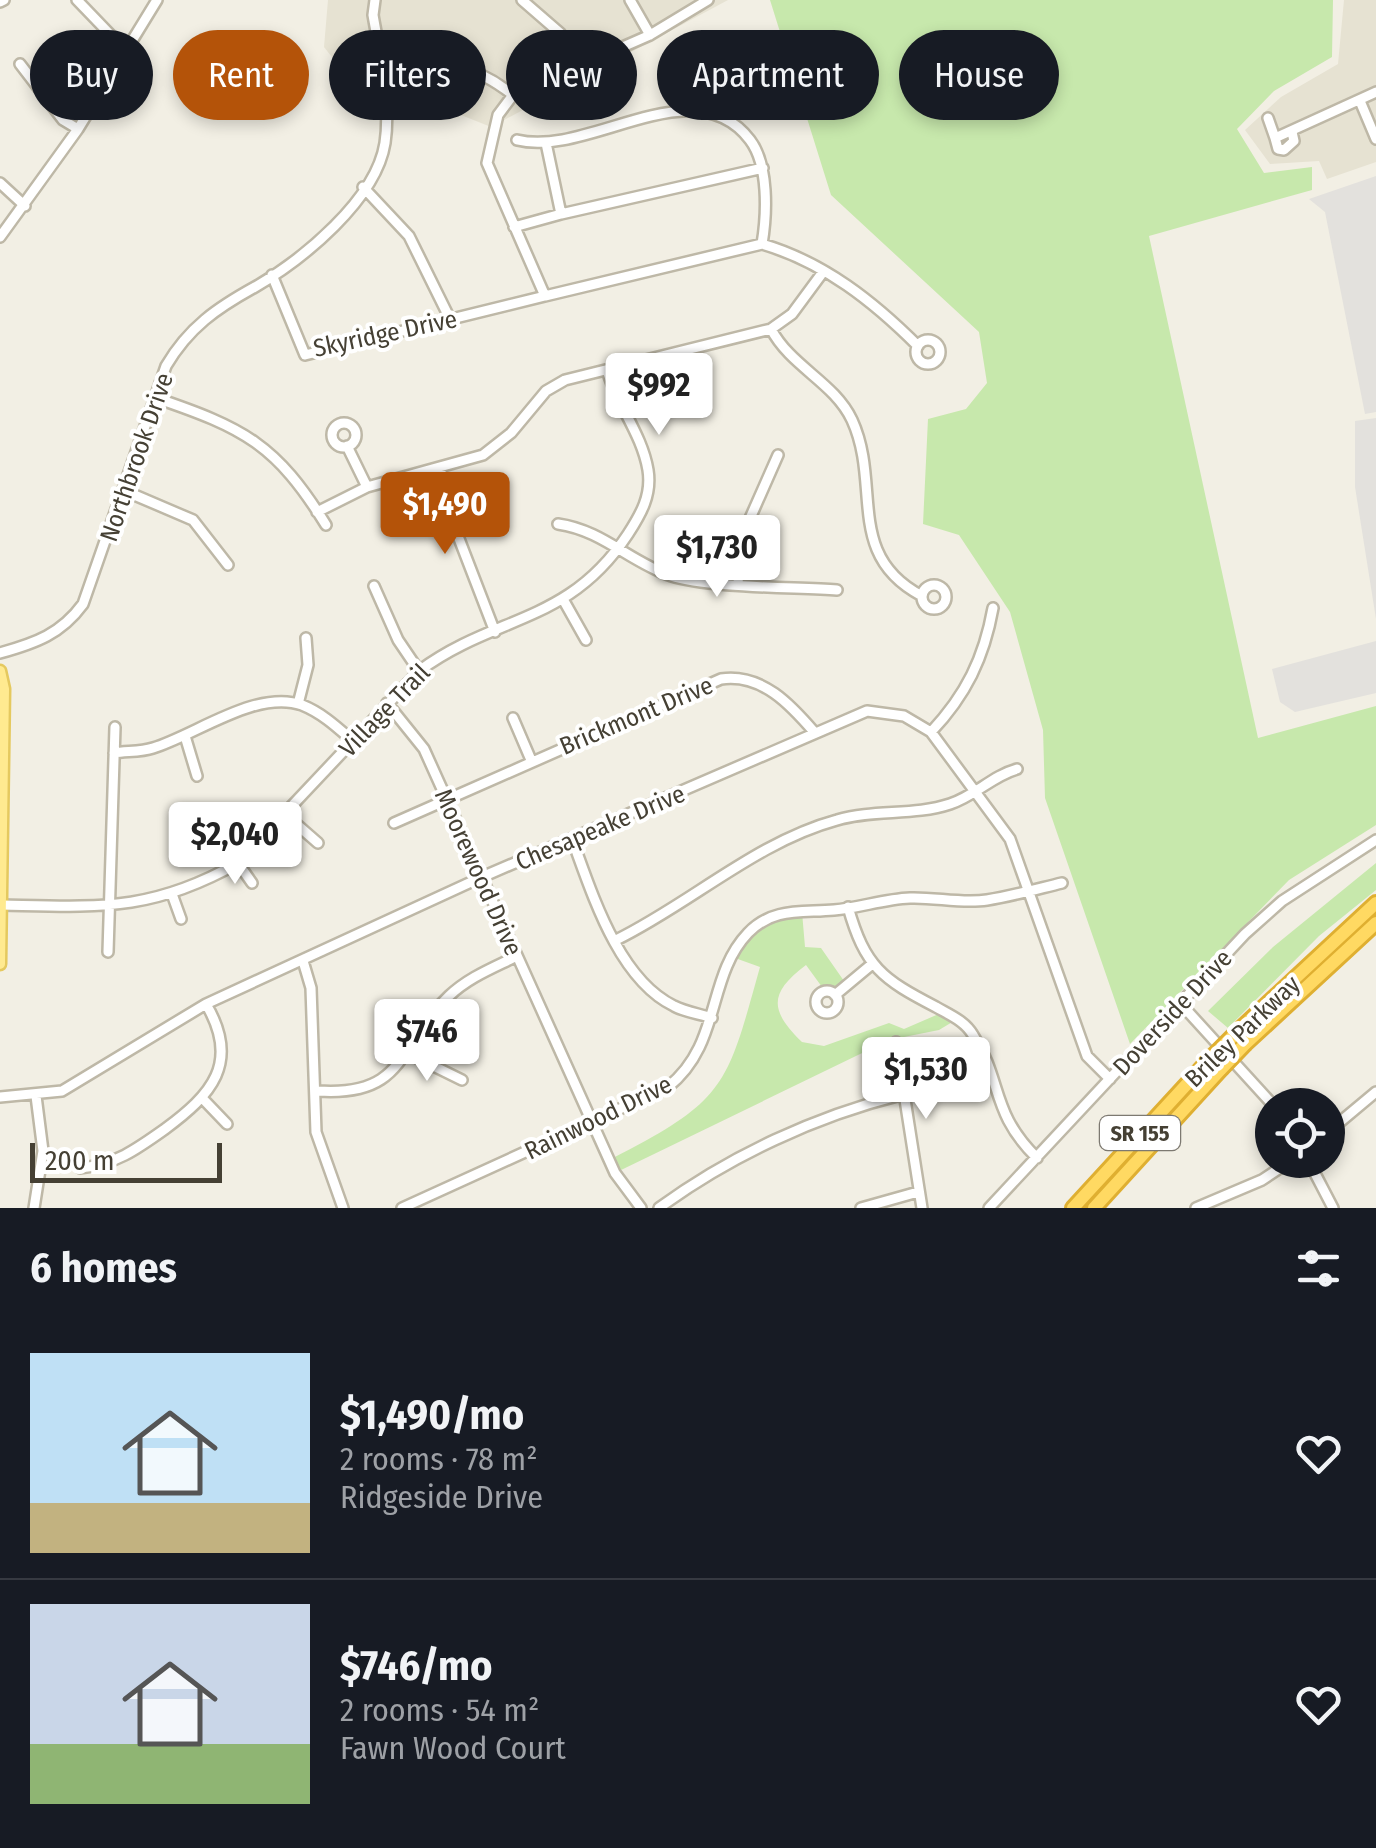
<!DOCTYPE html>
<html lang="en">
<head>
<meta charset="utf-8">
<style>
	body { margin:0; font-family:"Fira Sans Condensed",sans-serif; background:#20242c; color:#f1f3f6; height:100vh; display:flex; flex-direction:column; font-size:38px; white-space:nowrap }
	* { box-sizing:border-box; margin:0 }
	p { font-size:32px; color:#9ea1a6 }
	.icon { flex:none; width:55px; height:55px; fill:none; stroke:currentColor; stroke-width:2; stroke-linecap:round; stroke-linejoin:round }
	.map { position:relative; height:1208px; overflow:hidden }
	.side { display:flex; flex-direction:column; background:#171b24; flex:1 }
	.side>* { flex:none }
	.top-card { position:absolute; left:30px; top:30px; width:1318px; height:90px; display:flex; gap:20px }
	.tools { position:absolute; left:1255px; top:1088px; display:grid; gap:20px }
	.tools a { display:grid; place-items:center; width:90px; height:90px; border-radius:50%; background:#171b24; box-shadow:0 5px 15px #0003; font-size:50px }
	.scale { position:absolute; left:30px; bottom:25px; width:192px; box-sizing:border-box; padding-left:10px; border:5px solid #454034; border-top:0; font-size:28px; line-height:35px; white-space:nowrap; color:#454034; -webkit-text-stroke:8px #fff; paint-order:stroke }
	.price { position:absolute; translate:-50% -85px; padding:0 22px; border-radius:10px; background:#fff; color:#222; font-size:32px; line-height:65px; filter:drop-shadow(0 2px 5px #0008) }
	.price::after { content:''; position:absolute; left:50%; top:60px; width:30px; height:22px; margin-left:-15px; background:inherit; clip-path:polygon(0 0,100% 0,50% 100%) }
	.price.current { background:#b45309; color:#fff }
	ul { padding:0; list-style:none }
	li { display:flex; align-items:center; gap:30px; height:250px; padding:0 30px }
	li+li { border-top:2px solid #363941 }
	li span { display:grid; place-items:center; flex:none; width:280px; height:200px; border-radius:0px; color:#555 }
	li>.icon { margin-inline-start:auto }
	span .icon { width:120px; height:120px; fill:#fffc; stroke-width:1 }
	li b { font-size:42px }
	h2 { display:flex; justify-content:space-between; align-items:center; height:120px; padding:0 30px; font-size:42px }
	.tag { padding:0 35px; border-radius:45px; background:#171b24; box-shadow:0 5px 15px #0003; font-size:35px; line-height:90px }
	.tag.current { background:#b45309; color:#fff }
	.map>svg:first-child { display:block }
	.residential { fill:#e6e2d2 }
	.green { fill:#c7e8ac }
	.parking { fill:#e3e1dd }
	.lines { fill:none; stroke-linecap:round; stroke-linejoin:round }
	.minor-casing { stroke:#beb8a7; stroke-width:14 }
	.major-casing { stroke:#e5c95f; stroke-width:15 }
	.highway-casing { stroke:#dfaf31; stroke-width:18 }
	.minor { stroke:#fff; stroke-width:9 }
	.major { stroke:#ffea90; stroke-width:10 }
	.highway { stroke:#ffd962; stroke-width:12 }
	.highway-bridge-casing { stroke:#dfaf31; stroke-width:18; stroke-linecap:butt }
	.highway-bridge { stroke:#ffd962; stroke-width:12 }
	.labels { text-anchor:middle; stroke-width:8; stroke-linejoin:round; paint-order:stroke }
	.shield { fill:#fff; stroke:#7d7971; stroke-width:2.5 }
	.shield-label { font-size:22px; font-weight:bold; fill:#454034 }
	.street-label { font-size:25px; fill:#454034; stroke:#fff }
</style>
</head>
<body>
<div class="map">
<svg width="1376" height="1208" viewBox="0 0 1376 1208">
	<rect width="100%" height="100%" fill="#f2efe4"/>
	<path class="residential" d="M328,0H728L491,127L446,109L372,108L324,47Z
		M1344,0H1376V162L1327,179L1319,161L1270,164L1245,130L1281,97L1338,64Z"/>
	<path class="green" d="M770,0H1333L1332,57L1274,91L1237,129L1264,173L1312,167V190L1149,236L1258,738L1376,706V825L1289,880L1130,1044L1045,798L1043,730L1010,612L959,535L923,524L928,419L966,409L987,383L979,332L831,195Z
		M1376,863V890L1319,936L1228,1028L1208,1011L1273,947Z
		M802,912L805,947L821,948L844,981L836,987H822L806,965C769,993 769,1010 802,1042L824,1046L889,1023L904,1029L941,1013L954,1021L939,1030L889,1040L619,1171L613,1158C727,1100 727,1085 760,967L735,958C750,929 771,919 802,912Z"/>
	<path class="parking" d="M1376,176V412L1365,414L1325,212L1309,199Z
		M1376,418V619L1355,487V421Z
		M1376,641V693L1295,712L1280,702L1272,669Z"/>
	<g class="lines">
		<defs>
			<path id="minor" d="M77,0L128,53
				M522,0L560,33L582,65
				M630,0L650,35
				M0,2L4,0
				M381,63C431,55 473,63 513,95
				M20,64L63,120L78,129
				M1360,101L1376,139
				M1268,118L1275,138L1376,92
				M1275,138L1278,149L1284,150L1294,141L1292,132
				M517,140C588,158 694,66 750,140C769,165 767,214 762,244L545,296L487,163L498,115L513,95L650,35L708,0
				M0,183L25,206
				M363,187L409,236L450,319
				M561,214L763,168
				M514,227L561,214L546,143
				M0,237L78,129L157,0
				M762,244C824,262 874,302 918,346
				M272,275L305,355L545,296
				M771,329C791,367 834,382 852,420C882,485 844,555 922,596
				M916 352a12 12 0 1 1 24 0a12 12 0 1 1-24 0Z
				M688,351L696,383L704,391
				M156,398C244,428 276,444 326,525
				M332 435a12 12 0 1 1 24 0a12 12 0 1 1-24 0Z
				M347,446L367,487
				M440,468L458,536L495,632
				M125,491L193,520L228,565
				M317,512L367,487L483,455L511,433L546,391L565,380L771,329L792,314L823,272
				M558,524C602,530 630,562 671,576C708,588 794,587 837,590
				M738,582L744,532L778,455
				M922 597a12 12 0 1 1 24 0a12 12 0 1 1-24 0Z
				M374,586L398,640L419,671
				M564,601L586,640
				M0,653C36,643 61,634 83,604L166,366C189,327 217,308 255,287C302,260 376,200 385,143C391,103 380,55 373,15L375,0
				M387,703L424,749L615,1173L641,1208
				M298,704L308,665L306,638
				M513,718L531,760
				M931,732C966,695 984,658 993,608
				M185,736L197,776
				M114,753C127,751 141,752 153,748C196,735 256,689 302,705C322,713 337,727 353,741
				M286,815L318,843
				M394,823L721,679C762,673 791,705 815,733
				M572,839C592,893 618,979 674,1006C685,1012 700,1014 712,1018
				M238,863L252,883
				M172,894L181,919
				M3,905C99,907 151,912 238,863L419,671C496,614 568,625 628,534C641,514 652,495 648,470C642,434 617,405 607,370
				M848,907C865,967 882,979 936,1007C950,1015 965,1021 973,1035C1003,1081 990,1112 1037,1158
				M616,940C690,904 756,842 837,820C874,809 914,816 950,804C975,796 992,776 1017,769
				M108,952L115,727
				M303,961L311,988L316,1132L343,1208
				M816 1002a11 11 0 1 1 22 0a11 11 0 1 1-22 0Z
				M835,995L871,965
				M1181,1004L1273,1105
				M896,1042L922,1208
				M409,1054L462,1080
				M318,1091C408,1097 397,1044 449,996C469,977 493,968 517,956
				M0,1097L62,1091L206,1004L482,877L867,711L904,716L931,732L1010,839L1087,1056L1110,1079
				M204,1100L227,1124
				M1328,1132L1376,1092
				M1308,1160L1333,1208
				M80,1168C115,1165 137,1149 165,1129C211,1095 241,1063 206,1004
				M34,1208L43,1151L36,1096
				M402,1208L668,1087C722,1044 706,977 748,933C773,907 802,913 834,910C859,908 884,899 910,898C935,897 962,904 987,900C1012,896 1037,889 1062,883
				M659,1208C730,1156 816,1116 901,1095
				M861,1208L918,1192
				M989,1208L1245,934L1282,901L1376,840
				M1196,1208L1262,1180L1292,1160"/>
			<path id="major" d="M0,671L4,689L0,964"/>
			<path id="highway" d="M1235,1034L1376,903
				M1245,1044L1376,923
				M1073,1208L1209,1060
				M1094,1208L1221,1069"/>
		</defs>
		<use href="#minor" class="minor-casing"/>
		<use href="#major" class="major-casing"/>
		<use href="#highway" class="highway-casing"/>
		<use href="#minor" class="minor"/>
		<use href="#major" class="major"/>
		<use href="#highway" class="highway"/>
		<defs>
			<path id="highway-bridge" d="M1209,1060L1235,1034
				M1221,1069L1245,1044"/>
		</defs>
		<use href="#highway-bridge" class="highway-bridge-casing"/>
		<use href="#highway-bridge" class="highway-bridge"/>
	</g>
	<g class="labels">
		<rect class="shield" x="1100" y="1116" width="80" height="34" rx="8"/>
		<g class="shield-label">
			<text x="1140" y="1141">SR 155</text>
		</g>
		<g class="street-label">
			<text transform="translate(385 333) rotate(-12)" y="9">Skyridge Drive</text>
			<text transform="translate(136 457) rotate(-71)" y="9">Northbrook Drive</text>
			<text transform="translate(384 710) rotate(-46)" y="9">Village Trail</text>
			<text transform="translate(636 715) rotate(-23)" y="9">Brickmont Drive</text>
			<text transform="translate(600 827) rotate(-23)" y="9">Chesapeake Drive</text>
			<text transform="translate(479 872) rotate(66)" y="9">Moorewood Drive</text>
			<text transform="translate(1172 1012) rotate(-47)" y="9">Doverside Drive</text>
			<text transform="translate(1242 1031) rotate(-44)" y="9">Briley Parkway</text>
			<text transform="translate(598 1117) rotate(-26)" y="9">Rainwood Drive</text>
		</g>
	</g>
</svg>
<div class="tools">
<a><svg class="icon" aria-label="locate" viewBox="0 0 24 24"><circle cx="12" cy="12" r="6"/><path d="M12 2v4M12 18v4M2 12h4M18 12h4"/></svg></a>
</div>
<div class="scale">200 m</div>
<b class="price" style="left:659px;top:438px">$992</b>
<b class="price current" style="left:445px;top:557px">$1,490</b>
<b class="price" style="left:717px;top:600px">$1,730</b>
<b class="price" style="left:235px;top:887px">$2,040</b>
<b class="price" style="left:427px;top:1084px">$746</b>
<b class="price" style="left:926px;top:1122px">$1,530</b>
<div class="top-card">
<a class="tag">Buy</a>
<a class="tag current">Rent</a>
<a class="tag">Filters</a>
<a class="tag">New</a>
<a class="tag">Apartment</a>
<a class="tag">House</a>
</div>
</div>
<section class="side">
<h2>6 homes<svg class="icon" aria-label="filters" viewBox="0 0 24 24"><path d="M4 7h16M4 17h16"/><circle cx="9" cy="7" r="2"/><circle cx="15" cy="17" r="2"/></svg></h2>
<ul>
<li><span style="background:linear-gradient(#bfe0f5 75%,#c2b280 0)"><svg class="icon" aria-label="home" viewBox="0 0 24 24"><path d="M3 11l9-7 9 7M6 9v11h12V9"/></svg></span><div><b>$1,490/mo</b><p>2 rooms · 78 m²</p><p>Ridgeside Drive</p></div><svg class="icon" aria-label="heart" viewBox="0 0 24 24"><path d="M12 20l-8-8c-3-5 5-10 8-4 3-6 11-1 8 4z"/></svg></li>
<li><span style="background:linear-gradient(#c9d6e8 70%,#8fb573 0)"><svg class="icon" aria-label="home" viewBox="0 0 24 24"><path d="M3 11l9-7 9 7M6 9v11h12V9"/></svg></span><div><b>$746/mo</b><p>2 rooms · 54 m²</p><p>Fawn Wood Court</p></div><svg class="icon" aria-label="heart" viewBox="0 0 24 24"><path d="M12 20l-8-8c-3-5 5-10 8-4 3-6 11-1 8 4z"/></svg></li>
</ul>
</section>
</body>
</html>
